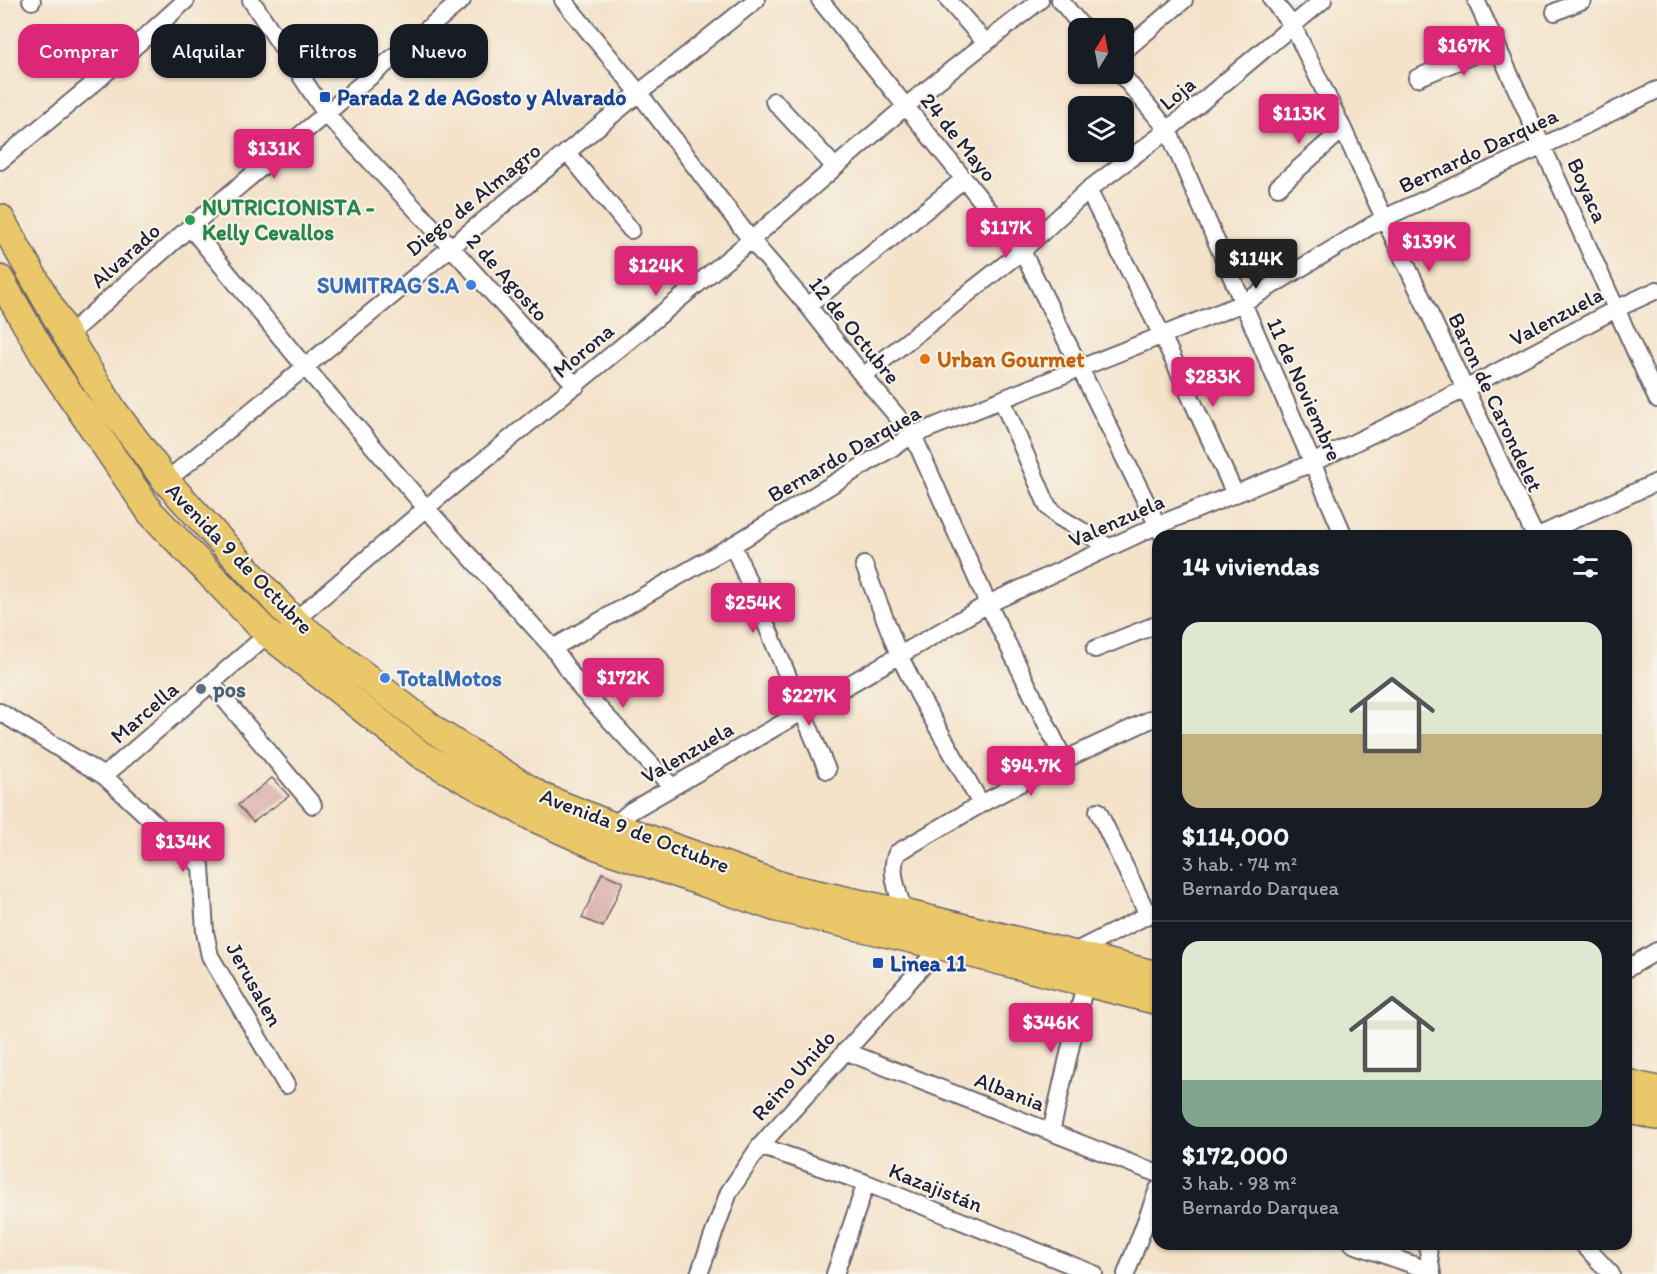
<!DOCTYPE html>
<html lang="es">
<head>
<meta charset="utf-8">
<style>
	body { margin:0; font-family:Itim,sans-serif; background:#20242c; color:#f1f3f6; height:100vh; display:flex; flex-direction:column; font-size:22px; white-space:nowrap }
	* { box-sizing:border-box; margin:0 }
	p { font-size:20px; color:#9ea1a6 }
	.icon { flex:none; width:33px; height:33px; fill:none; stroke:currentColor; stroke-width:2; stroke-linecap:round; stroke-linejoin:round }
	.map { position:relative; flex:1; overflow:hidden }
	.side { position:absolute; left:1152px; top:530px; width:480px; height:720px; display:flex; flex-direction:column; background:#171b24; border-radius:18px; box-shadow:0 2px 4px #0004 }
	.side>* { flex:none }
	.hud { position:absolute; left:18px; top:24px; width:570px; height:54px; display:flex; gap:12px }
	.needle { width:39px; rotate:10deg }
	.fabs { position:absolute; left:1068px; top:18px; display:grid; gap:12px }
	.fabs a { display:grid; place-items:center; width:66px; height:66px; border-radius:12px; background:#171b24; box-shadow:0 2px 4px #0004; font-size:30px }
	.price { position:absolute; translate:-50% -51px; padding:0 14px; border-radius:6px; background:#db2777; color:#fff; font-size:20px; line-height:39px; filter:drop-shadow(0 2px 3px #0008) }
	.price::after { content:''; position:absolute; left:50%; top:36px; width:18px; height:14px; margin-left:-9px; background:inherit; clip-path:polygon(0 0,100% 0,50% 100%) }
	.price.current { background:#222; color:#fff }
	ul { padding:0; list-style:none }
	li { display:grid; align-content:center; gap:12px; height:318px; padding:0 30px }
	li+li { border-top:2px solid #363941 }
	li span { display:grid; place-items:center; height:186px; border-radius:18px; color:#555 }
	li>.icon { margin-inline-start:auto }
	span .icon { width:108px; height:108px; fill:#fffc; stroke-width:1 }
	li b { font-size:26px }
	h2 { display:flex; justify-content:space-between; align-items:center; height:72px; padding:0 30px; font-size:26px }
	.pill { padding:0 21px; border-radius:18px; background:#171b24; box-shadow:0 2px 4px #0004; font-size:21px; line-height:54px }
	.pill.current { background:#db2777; color:#fff }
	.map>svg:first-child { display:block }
	.building { fill:#d6a39f }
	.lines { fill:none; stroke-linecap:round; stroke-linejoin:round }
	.minor-casing { stroke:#6c656d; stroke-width:20 }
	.primary-casing { stroke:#6c656d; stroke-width:30 }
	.minor { stroke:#fff; stroke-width:16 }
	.primary { stroke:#eac769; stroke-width:27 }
	.transit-dot { fill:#1a4fb4; stroke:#f7f3e8; stroke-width:2 }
	.leisure-dot { fill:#2e9e5b; stroke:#f7f3e8; stroke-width:2 }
	.shop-dot { fill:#3f7fe0; stroke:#f7f3e8; stroke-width:2 }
	.food-dot { fill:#e8710a; stroke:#f7f3e8; stroke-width:2 }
	.service-dot { fill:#5c6f8a; stroke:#f7f3e8; stroke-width:2 }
	.labels { text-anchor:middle; stroke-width:4.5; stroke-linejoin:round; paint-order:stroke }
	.street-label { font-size:22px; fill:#22223b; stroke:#f7f3e8 }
	.transit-label { font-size:22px; font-weight:bold; fill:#164399; stroke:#f7f3e8; text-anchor:start }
	.leisure-label { font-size:22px; font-weight:bold; fill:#27864d; stroke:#f7f3e8; text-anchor:start }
	.shop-label { font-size:22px; font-weight:bold; fill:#366cbe; stroke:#f7f3e8; text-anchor:end }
	.food-label { font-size:22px; font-weight:bold; fill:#c56008; stroke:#f7f3e8; text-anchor:start }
	.service-label { font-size:22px; font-weight:bold; fill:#4e5e75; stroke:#f7f3e8; text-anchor:start }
</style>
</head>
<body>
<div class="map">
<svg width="1657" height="1274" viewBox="0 0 1657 1274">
	<rect width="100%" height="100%" fill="#f7f3e8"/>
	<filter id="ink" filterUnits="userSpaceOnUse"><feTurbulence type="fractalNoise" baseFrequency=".0167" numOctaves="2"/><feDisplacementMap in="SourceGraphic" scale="12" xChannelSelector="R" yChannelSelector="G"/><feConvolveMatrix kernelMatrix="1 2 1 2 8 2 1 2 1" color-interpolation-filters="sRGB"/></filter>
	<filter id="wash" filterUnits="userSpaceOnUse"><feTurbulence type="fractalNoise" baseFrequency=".008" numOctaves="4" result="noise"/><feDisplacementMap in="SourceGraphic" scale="24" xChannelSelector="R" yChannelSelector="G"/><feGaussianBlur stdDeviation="1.35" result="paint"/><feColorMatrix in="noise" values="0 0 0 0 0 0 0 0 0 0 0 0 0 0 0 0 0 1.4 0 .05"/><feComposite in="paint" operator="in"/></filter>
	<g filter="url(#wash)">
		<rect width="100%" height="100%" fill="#f4e2c9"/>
		<g id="blocks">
			<path class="building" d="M272,778L289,796L253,822L238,805Z
				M602,873L623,882L603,927L582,918Z"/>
		</g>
	</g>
	<g filter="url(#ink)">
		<use href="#blocks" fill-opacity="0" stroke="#6c656d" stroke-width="1.5"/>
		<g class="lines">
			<defs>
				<path id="minor" d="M31,0L32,1
					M251,0L326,114L451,247L576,386
					M563,0L639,93L751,240L808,306L863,376L913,435L988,604L1064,760
					M820,0L1022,251L1163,536
					M948,0L986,43
					M1060,0L1083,28
					M1272,0L1293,26L1343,129L1384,218L1535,536
					M1476,0L1657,399
					M1555,12L1583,0
					M1124,51L1184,0
					M1121,74L1168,130L1344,536
					M1417,78L1497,45
					M774,101L835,167
					M567,152L631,230
					M0,161L99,79L186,0
					M1278,187L1343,129
					M1088,190L1162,335L1235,494
					M190,227L305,367L426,508L553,648L582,690L672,787
					M808,306L964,179
					M67,336L190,227L462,0
					M863,376L1022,251L1088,190L1168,130L1323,0
					M1002,400L1048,507L1059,517L1109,547
					M166,481L639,93L756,0
					M1538,536L1657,482
					M733,545L827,770
					M864,565L899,655L919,695L981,804
					M294,621L426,508L751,240L906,106L1040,0
					M553,648L733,545L913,435L1243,303L1384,218L1543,146L1657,90
					M1095,649L1158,624
					M211,683L313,805
					M0,712L104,776L201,866L205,932L210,956L286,1085
					M104,776L268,634
					M1098,811L1148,915
					M613,826L631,811L988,604L1158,525L1312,463L1465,389L1616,309L1657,290
					M904,913C899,893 888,872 897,853L981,804L1064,760L1158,716
					M1070,954L1158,910
					M1626,969L1657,951
					M845,1051L1158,1174
					M1051,1132L1085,984
					M760,1146L866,1183L1094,1274
					M1353,1244L1431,1271
					M1427,1244L1432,1274
					M1583,1244L1611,1274
					M699,1274L729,1192L760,1146L941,946L944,940
					M835,1274L866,1183
					M1126,1274L1158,1189"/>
				<path id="primary" d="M0,218L67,336L113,410L166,481L294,621L437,732L542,797L613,826L785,887L904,913L1158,975
					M0,279L48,362L151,513L268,634L421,755L532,817L597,846L777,908L941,946L1158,1001
					M1626,1083L1657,1090
					M1626,1109L1657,1116"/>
			</defs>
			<use href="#minor" class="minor-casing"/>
			<use href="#primary" class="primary-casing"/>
			<use href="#minor" class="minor"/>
			<use href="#primary" class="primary"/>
		</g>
	</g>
	<g class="transit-dot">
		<rect x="319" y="91" width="12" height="12" rx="3"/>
		<rect x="872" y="957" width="12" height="12" rx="3"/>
	</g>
	<circle class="leisure-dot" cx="190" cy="220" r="6"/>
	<g class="shop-dot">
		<circle cx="471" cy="285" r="6"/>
		<circle cx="385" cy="678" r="6"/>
	</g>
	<circle class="food-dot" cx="925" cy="359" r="6"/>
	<circle class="service-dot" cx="201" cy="689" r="6"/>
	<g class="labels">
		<g class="street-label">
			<text transform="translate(1177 93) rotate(-40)" y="8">Loja</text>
			<text transform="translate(959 137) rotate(51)" y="8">24 de Mayo</text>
			<text transform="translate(1478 150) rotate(-25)" y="8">Bernardo Darquea</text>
			<text transform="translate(1588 190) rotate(66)" y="8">Boyaca</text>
			<text transform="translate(473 199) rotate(-39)" y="8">Diego de Almagro</text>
			<text transform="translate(125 255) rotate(-42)" y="8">Alvarado</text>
			<text transform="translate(508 277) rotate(48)" y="8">2 de Agosto</text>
			<text transform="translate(1556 316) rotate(-28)" y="8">Valenzuela</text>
			<text transform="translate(855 330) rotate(51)" y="8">12 de Octubre</text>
			<text transform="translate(583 350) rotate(-40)" y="8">Morona</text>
			<text transform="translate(1305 389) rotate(66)" y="8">11 de Noviembre</text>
			<text transform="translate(1496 402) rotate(65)" y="8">Baron de Carondelet</text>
			<text transform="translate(844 453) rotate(-30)" y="8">Bernardo Darquea</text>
			<text transform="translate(1116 520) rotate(-24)" y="8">Valenzuela</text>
			<text transform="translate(240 558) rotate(46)" y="8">Avenida 9 de Octubre</text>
			<text transform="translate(144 712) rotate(-41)" y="8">Marcella</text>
			<text transform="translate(687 752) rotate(-30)" y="8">Valenzuela</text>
			<text transform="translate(635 830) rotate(21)" y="8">Avenida 9 de Octubre</text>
			<text transform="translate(255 984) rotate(61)" y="8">Jerusalen</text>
			<text transform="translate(793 1075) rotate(-48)" y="8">Reino Unido</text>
			<text transform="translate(1010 1091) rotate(21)" y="8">Albania</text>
			<text transform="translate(936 1187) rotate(22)" y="8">Kazajistán</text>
		</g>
		<g class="transit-label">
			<text x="337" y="105">Parada 2 de AGosto y Alvarado</text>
			<text x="890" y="971">Linea 11</text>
		</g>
		<g class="leisure-label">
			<text x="202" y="215">NUTRICIONISTA -<tspan x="202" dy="25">Kelly Cevallos</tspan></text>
		</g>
		<g class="shop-label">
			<text x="459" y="293">SUMITRAG S.A</text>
			<text x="397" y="686" text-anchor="start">TotalMotos</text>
		</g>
		<g class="food-label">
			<text x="937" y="367">Urban Gourmet</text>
		</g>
		<g class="service-label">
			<text x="213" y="697">pos</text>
		</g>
	</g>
</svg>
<div class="fabs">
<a><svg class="needle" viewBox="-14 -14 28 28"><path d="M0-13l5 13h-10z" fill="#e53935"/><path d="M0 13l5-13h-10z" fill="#9ea1a6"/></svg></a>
<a><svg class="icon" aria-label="layers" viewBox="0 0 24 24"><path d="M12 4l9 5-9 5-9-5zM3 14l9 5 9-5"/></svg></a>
</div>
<b class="price" style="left:1464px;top:77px">$167K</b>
<b class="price" style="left:1299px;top:145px">$113K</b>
<b class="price" style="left:274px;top:180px">$131K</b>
<b class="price" style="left:1006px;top:259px">$117K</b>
<b class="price" style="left:1429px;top:273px">$139K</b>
<b class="price current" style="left:1256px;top:290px">$114K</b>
<b class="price" style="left:656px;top:297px">$124K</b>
<b class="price" style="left:1213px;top:408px">$283K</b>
<b class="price" style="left:753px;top:634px">$254K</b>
<b class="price" style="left:623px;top:709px">$172K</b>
<b class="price" style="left:809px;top:727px">$227K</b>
<b class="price" style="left:1031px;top:797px">$94.7K</b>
<b class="price" style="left:183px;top:873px">$134K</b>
<b class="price" style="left:1051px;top:1054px">$346K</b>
<div class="hud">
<a class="pill current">Comprar</a>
<a class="pill">Alquilar</a>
<a class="pill">Filtros</a>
<a class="pill">Nuevo</a>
</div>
<section class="side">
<h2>14 viviendas<svg class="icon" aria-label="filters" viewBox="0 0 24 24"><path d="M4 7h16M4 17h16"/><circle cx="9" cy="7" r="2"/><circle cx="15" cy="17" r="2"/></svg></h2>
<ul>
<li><span style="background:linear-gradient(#dfe7d0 60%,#c2b280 0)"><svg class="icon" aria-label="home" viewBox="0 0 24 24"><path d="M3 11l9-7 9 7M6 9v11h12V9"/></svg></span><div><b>$114,000</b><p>3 hab. · 74 m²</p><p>Bernardo Darquea</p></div></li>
<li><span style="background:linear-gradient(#dfe7d0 75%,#7fa58c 0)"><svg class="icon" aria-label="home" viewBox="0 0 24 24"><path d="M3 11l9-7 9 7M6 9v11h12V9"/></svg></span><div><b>$172,000</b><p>3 hab. · 98 m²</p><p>Bernardo Darquea</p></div></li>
</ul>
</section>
</div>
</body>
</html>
